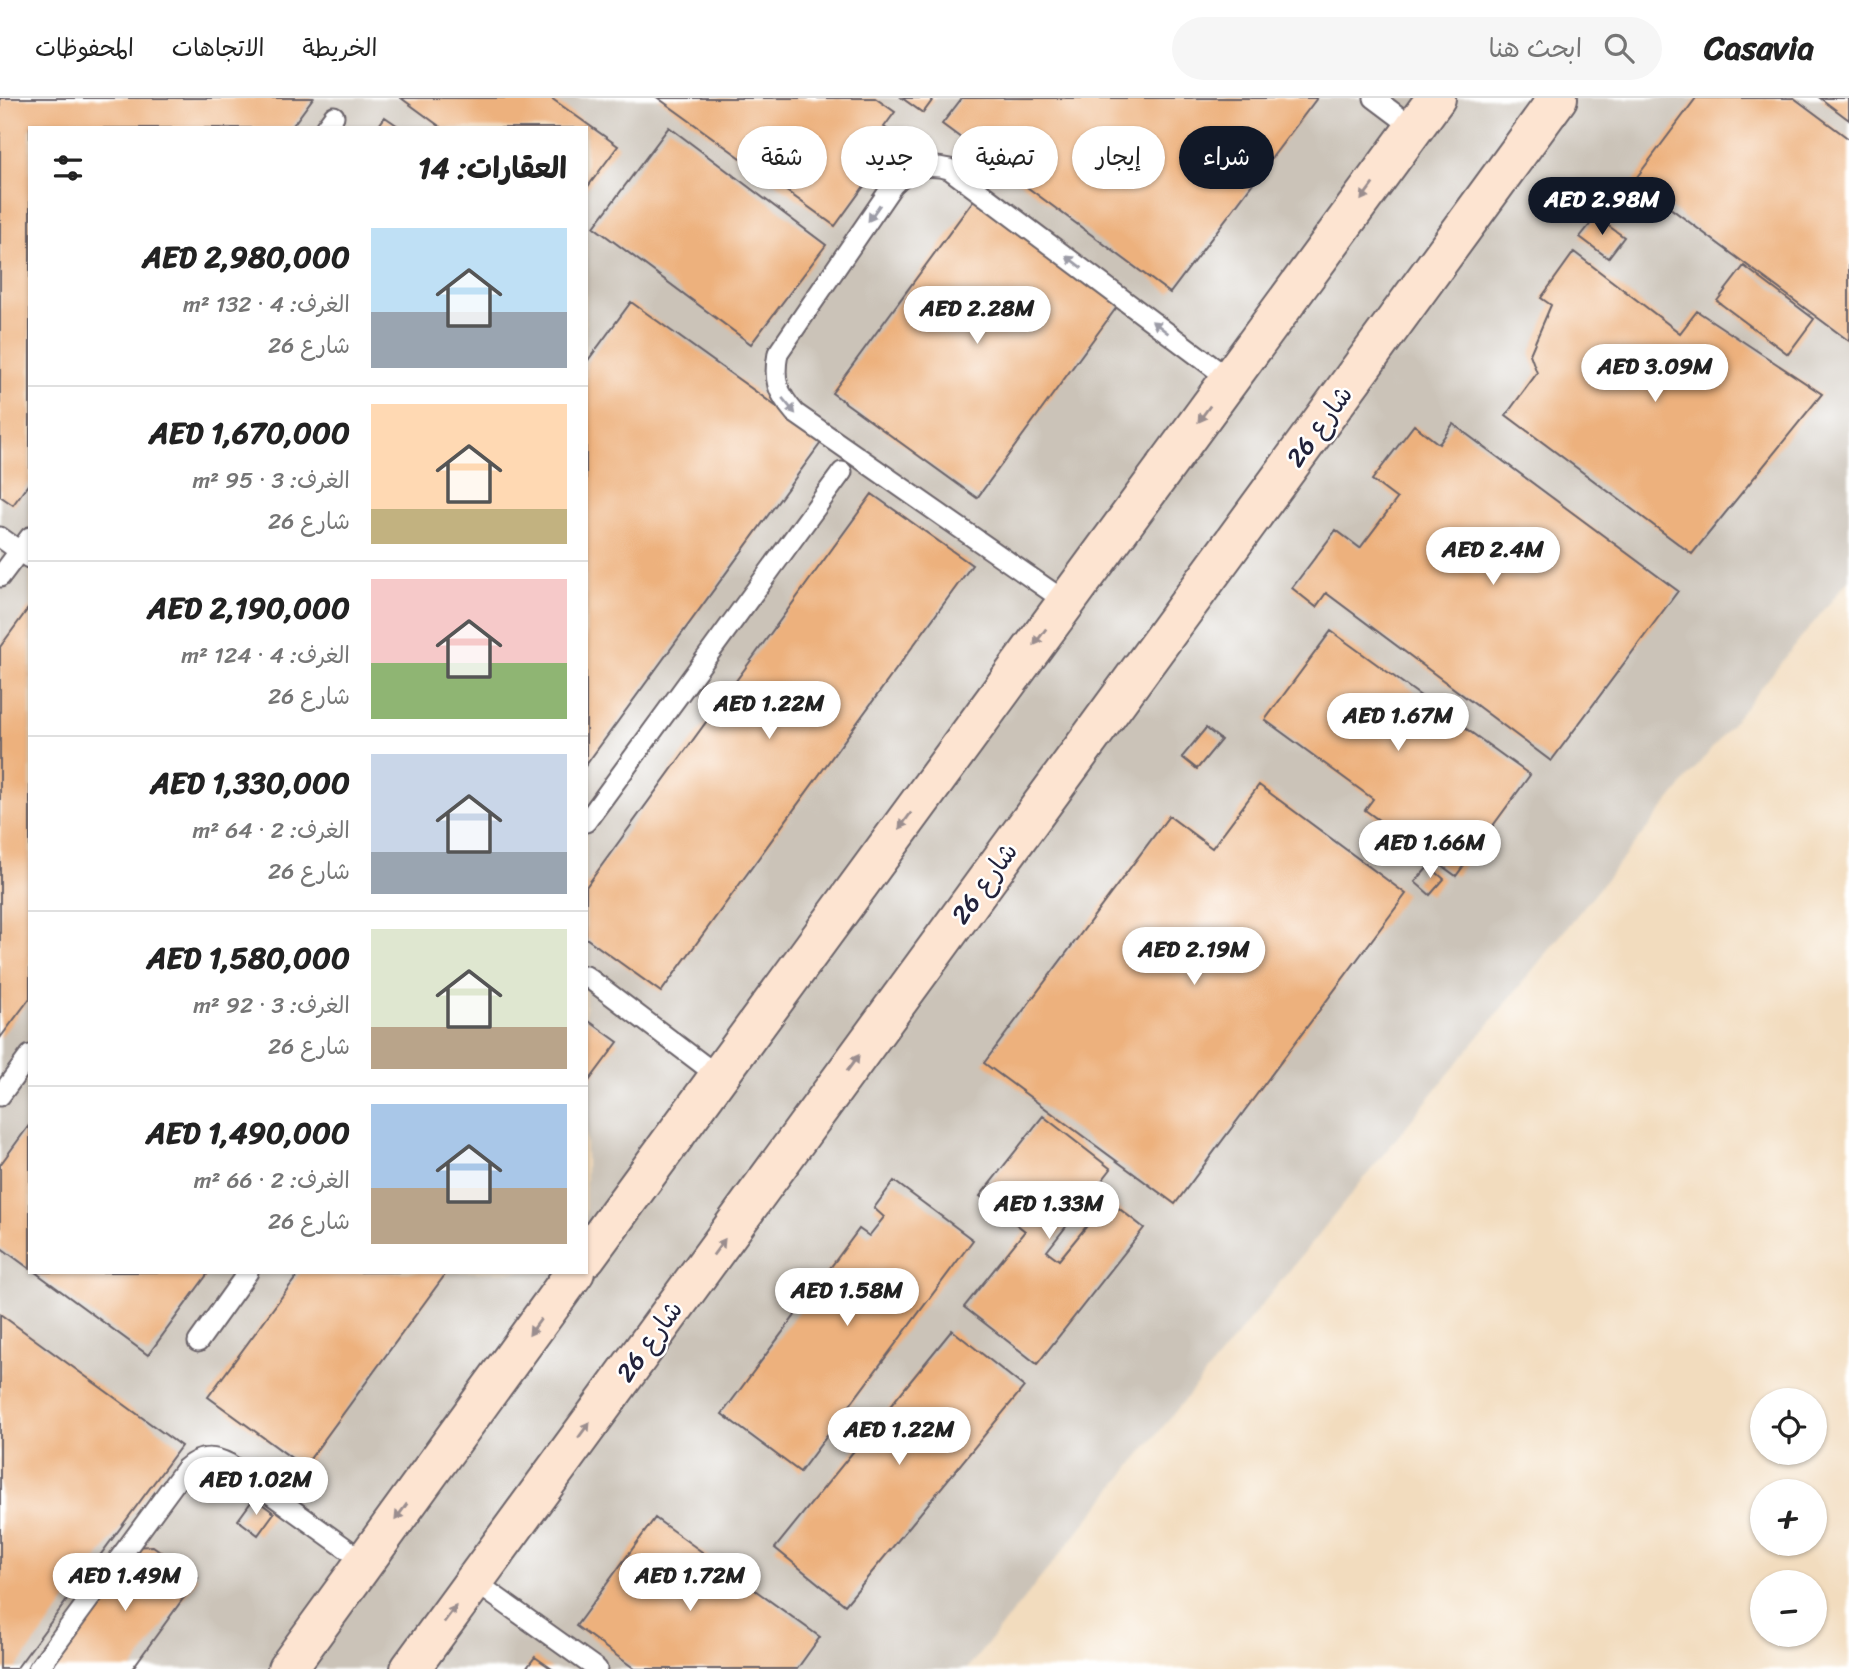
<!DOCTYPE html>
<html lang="ar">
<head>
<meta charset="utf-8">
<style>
	body { margin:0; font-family:Sriracha,"Playpen Sans Arabic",sans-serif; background:#f6f6f6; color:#222; direction:rtl; height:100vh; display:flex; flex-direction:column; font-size:26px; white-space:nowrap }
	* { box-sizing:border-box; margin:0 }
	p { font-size:23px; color:#767676 }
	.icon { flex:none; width:38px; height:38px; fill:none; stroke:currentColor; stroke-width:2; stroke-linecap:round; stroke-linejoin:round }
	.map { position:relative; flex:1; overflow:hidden; direction:ltr }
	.sheet { position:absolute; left:28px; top:28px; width:560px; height:1148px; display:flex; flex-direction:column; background:#fff; border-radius:0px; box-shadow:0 2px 5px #0004; direction:rtl }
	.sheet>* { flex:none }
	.banner { position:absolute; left:609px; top:28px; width:665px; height:63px; direction:rtl; display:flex; gap:14px }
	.tools { position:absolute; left:1750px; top:1290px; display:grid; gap:14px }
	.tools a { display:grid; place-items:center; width:77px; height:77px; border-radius:50%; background:#fff; box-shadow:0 2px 5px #0004; font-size:35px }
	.price { position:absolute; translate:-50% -60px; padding:0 16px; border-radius:24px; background:#fff; color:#222; font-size:23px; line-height:46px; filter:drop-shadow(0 2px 4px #0008) }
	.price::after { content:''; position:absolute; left:50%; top:42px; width:21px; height:16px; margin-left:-10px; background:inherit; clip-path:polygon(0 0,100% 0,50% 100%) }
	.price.active { background:#111827; color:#fff }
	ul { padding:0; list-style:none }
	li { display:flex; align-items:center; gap:21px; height:175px; padding:0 21px }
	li+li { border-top:2px solid #e0e0e0 }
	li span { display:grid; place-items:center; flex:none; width:196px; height:140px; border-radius:0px; color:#555 }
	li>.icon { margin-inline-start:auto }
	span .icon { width:84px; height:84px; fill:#fffc; stroke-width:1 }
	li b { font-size:30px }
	h2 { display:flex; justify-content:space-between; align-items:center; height:84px; padding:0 21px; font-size:30px }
	.chip { padding:0 24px; border-radius:32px; background:#fff; box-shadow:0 2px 5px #0004; font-size:24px; line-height:63px }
	.chip.active { background:#111827; color:#fff }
	header { display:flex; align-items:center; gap:42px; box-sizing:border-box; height:98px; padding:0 35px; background:#fff; border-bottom:2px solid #e0e0e0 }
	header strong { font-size:33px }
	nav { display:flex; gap:38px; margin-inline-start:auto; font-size:24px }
	.search { width:490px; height:63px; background:#f6f6f6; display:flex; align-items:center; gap:18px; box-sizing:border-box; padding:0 24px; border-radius:38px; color:#767676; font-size:26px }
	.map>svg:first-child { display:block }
	.industrial { fill:#cbc3b8; fill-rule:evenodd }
	.building { fill:#edb17d }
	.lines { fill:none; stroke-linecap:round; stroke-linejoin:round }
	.service-casing { stroke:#6b6369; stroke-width:23 }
	.secondary-casing { stroke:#6b6369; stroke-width:42 }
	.service { stroke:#fff; stroke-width:19 }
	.secondary { stroke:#fde4d1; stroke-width:38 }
	.oneway { fill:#9a8d8e }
	.oneway2 { fill:#9c9ca7 }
	.labels { text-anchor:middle; stroke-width:5; stroke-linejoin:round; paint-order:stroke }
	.street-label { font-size:26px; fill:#22223b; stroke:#fff }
</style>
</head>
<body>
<header>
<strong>Casavia</strong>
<div class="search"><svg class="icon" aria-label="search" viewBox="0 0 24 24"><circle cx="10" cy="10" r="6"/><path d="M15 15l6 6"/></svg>ابحث هنا</div>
<nav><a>الخريطة</a><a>الاتجاهات</a><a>المحفوظات</a></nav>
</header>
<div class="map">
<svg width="1849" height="1571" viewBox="0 0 1849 1571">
	<rect width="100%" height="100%" fill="#fff"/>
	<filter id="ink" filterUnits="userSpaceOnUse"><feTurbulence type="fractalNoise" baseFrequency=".0143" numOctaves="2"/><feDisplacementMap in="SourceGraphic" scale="14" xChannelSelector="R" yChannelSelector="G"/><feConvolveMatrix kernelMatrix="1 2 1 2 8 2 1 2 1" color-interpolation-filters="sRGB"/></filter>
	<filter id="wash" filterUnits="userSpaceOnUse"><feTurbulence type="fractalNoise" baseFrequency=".00686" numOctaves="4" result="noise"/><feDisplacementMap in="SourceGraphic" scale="28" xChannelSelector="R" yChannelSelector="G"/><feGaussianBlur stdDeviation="1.57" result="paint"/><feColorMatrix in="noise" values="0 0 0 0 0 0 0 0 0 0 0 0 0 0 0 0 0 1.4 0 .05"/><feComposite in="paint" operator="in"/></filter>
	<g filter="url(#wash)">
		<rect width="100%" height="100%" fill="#f2dcbe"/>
		<path class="industrial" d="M0,0H1849V481L967,1571H0ZM30,30H586V1174H30Z"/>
		<g id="blocks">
			<path class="building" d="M0,0H313L291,30H30V384L13,407L0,398Z
				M401,0H551L618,48L586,91V30H442Z
				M658,0H875L895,14L884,29L899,40L835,128Z
				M902,0H934L923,15Z
				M962,0H1317L1170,195L942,26Z
				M1696,0H1794L1849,41V243L1634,83Z
				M1820,0H1849V22Z
				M385,19L401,30H377Z
				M669,29L826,147L751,246L594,129Z
				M978,96L1122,202L977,400L832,295Z
				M1596,119L1624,139L1608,160L1580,139Z
				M1574,154L1680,235L1697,213L1822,296L1692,456L1506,317L1537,275L1530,256L1551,207L1541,200Z
				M1744,168L1814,221L1788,256L1717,203Z
				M631,204L823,342L586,667V265Z
				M1453,326L1678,493L1551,663L1326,495L1316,509L1292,490L1336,432L1360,450L1397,401L1372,382L1414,327L1439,346Z
				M872,396L972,467L661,894L586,840V789Z
				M30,508V900L0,940V549Z
				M1331,533L1530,677L1456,778L1365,712L1373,701L1265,622Z
				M1206,630L1221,642L1197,671L1182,659Z
				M1259,687L1406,796L1175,1106L984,965L1169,718L1212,750Z
				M1429,768L1444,781L1430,797L1415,784Z
				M586,921L618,944L586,987Z
				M1043,1018L1111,1071L1047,1153L1059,1162L1108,1102L1144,1130L1037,1266L964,1209L1025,1133L980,1098Z
				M30,1026V1171L0,1149V1067Z
				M894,1083L973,1142L800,1374L722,1316L859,1131L869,1138L884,1119L874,1110Z
				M35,1174H209L148,1257Z
				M300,1174H447L304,1369L208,1299Z
				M0,1216L181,1348L16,1571H0Z
				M952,1232L1024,1289L845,1507L775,1450Z
				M254,1400L274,1415L258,1437L238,1422Z
				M655,1420L820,1539L797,1571H635L576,1528Z
				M153,1448L198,1480L132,1571H41L129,1449Z
				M535,1559L552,1571H526Z"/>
		</g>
	</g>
	<g filter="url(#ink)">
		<use href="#blocks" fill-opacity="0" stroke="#6b6369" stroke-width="2"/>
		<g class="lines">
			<defs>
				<path id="service" d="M1374,0L1414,30
					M325,30L334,18
					M0,439L29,460
					M0,479L30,439
					M1066,504L795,315C777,294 773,282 778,255L893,87C909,70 926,65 949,71L1229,281
					M586,724L842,374
					M586,878L718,978
					M0,998L30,957
					M198,1244L248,1174
					M474,1483L597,1571
					M38,1571L185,1371C199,1358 212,1357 229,1366L365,1464"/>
				<path id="secondary" d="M586,1159L1436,0
					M287,1571L575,1174
					M410,1571L1558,0"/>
			</defs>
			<use href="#service" class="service-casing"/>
			<use href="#secondary" class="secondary-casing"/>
			<use href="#service" class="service"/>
			<use href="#secondary" class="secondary"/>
		</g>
		<defs><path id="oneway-solid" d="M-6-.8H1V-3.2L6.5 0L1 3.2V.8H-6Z" transform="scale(1.75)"/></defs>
		<g class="oneway">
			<use href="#oneway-solid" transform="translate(1367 94) rotate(126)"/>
			<use href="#oneway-solid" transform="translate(1204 316) rotate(126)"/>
			<use href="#oneway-solid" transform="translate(1040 539) rotate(126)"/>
			<use href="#oneway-solid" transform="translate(905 723) rotate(126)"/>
			<use href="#oneway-solid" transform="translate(853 965) rotate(-54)"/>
			<use href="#oneway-solid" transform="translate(719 1149) rotate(-54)"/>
			<use href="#oneway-solid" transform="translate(535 1229) rotate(126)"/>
			<use href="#oneway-solid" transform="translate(584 1332) rotate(-54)"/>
			<use href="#oneway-solid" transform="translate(401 1414) rotate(126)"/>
			<use href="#oneway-solid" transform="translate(450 1516) rotate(-54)"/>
		</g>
		<g class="oneway2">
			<use href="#oneway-solid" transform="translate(874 115) rotate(125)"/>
			<use href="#oneway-solid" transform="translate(1074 164) rotate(-143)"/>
			<use href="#oneway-solid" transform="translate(1160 229) rotate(-143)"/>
			<use href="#oneway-solid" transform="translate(789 308) rotate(50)"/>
		</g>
	</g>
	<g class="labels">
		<g class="street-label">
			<text transform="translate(1319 328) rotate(-54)" y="9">شارع 26</text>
			<text transform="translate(984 785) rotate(-54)" y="9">شارع 26</text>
			<text transform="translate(649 1243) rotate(-54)" y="9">شارع 26</text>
		</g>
	</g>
</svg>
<div class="tools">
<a><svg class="icon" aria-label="locate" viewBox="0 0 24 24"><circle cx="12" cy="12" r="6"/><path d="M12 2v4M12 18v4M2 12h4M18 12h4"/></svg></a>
<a>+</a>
<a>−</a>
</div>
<b class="price active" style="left:1602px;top:139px">AED 2.98M</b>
<b class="price" style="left:977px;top:248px">AED 2.28M</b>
<b class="price" style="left:1655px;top:306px">AED 3.09M</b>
<b class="price" style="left:1493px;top:489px">AED 2.4M</b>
<b class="price" style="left:769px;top:643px">AED 1.22M</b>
<b class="price" style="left:1398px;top:655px">AED 1.67M</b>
<b class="price" style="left:1430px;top:782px">AED 1.66M</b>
<b class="price" style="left:1194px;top:889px">AED 2.19M</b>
<b class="price" style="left:1049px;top:1143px">AED 1.33M</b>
<b class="price" style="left:847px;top:1230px">AED 1.58M</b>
<b class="price" style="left:899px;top:1369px">AED 1.22M</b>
<b class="price" style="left:256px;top:1419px">AED 1.02M</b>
<b class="price" style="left:125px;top:1515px">AED 1.49M</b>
<b class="price" style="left:690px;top:1515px">AED 1.72M</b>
<div class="banner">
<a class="chip active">شراء</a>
<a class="chip">إيجار</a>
<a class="chip">تصفية</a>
<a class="chip">جديد</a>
<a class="chip">شقة</a>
</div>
<section class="sheet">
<h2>العقارات: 14<svg class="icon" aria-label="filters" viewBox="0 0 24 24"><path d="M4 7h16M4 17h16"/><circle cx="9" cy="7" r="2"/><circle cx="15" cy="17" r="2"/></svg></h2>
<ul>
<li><span style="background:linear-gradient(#bfe0f5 60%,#9aa5b1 0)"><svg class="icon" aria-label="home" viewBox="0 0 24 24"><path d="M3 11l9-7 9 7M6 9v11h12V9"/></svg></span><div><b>AED 2,980,000</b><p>الغرف: 4 · 132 m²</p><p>شارع 26</p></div></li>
<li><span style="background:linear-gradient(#ffd9b3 75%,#c2b280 0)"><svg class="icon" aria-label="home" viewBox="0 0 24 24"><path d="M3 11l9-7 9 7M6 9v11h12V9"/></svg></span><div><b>AED 1,670,000</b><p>الغرف: 3 · 95 m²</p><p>شارع 26</p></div></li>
<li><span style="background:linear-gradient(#f6c9c9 60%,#8fb573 0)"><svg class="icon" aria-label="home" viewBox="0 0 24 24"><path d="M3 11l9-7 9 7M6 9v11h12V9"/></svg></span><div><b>AED 2,190,000</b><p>الغرف: 4 · 124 m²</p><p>شارع 26</p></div></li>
<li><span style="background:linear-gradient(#c9d6e8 70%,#9aa5b1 0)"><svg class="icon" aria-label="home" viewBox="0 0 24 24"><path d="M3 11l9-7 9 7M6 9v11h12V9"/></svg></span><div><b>AED 1,330,000</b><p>الغرف: 2 · 64 m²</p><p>شارع 26</p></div></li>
<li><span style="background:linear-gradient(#dfe7d0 70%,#b9a48a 0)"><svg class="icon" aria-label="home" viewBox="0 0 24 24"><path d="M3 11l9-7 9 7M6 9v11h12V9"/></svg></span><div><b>AED 1,580,000</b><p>الغرف: 3 · 92 m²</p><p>شارع 26</p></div></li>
<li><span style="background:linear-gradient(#a9c7e8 60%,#b9a48a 0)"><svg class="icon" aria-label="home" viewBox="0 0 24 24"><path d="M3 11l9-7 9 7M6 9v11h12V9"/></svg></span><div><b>AED 1,490,000</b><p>الغرف: 2 · 66 m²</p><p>شارع 26</p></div></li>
</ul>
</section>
</div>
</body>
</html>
